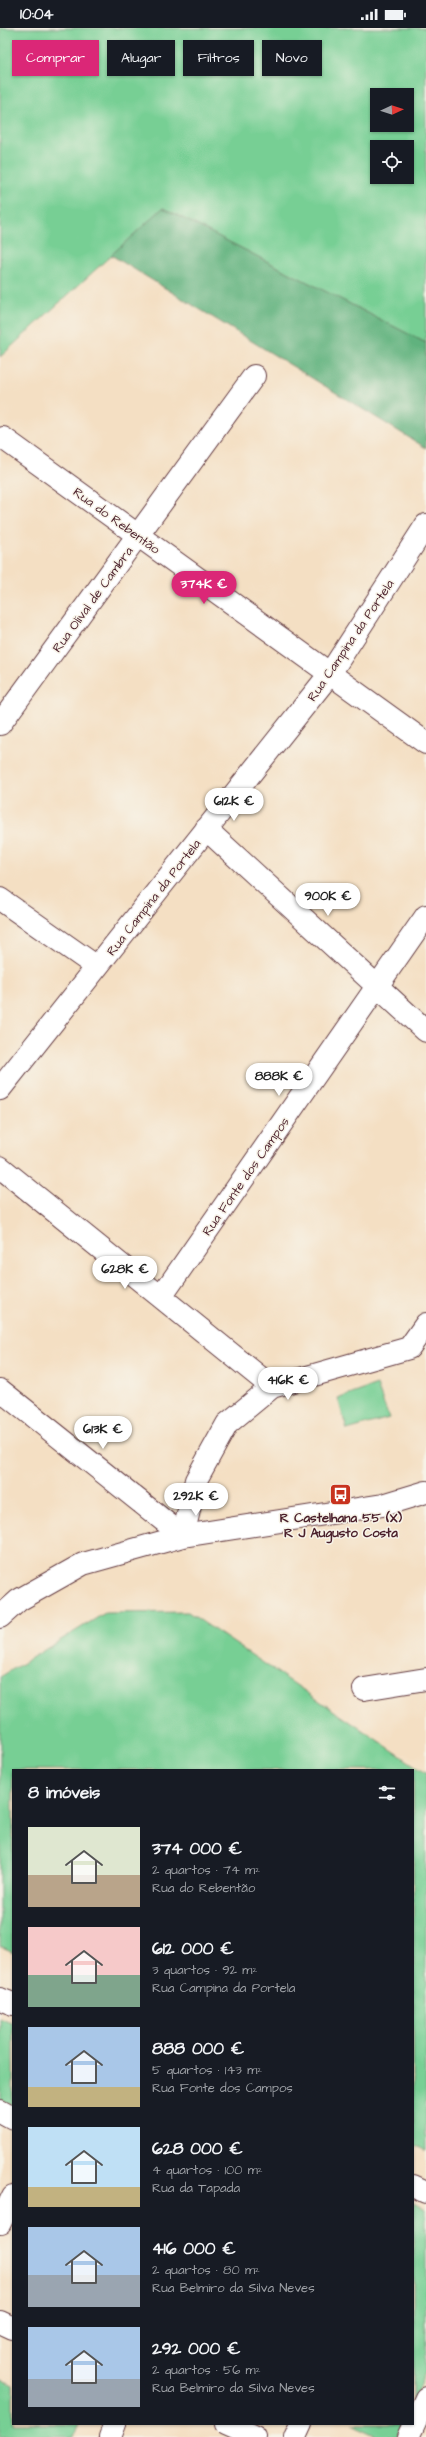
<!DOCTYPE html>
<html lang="pt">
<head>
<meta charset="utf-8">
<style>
	body { margin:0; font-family:"Architects Daughter",sans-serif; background:#20242c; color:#f1f3f6; height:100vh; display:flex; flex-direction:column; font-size:15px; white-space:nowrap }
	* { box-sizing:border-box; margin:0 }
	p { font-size:13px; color:#9ea1a6 }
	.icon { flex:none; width:22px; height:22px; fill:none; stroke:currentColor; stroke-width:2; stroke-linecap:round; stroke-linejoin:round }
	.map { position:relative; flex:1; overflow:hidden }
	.panel { position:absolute; left:12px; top:1741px; width:402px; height:656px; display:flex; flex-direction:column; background:#171b24; border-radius:0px; box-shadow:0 1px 3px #0004 }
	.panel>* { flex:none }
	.guide { position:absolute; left:12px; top:12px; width:402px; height:36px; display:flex; gap:8px }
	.needle { width:26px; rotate:87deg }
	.controls { position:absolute; left:370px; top:60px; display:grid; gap:8px }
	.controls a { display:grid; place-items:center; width:44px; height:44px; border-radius:0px; background:#171b24; box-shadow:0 1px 3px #0004; font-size:20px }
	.price { position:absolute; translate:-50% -34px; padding:0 9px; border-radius:14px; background:#fff; color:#222; font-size:13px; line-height:26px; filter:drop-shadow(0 1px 2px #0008) }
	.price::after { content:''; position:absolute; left:50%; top:24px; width:12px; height:9px; margin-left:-6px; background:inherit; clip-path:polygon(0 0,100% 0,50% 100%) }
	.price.selected { background:#db2777; color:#fff }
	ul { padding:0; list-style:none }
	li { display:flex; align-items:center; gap:12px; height:100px; padding:0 16px }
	li span { display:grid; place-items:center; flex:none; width:112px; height:80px; border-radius:0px; color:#555 }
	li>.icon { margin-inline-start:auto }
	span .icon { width:48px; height:48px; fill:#fffc; stroke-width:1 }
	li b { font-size:17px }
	h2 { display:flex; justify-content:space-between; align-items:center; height:48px; padding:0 16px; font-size:17px }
	.pill { padding:0 14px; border-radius:0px; background:#171b24; box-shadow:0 1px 3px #0004; font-size:14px; line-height:36px }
	.pill.selected { background:#db2777; color:#fff }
	.status { display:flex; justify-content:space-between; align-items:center; height:28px; padding:0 20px; background:#171b24; direction:ltr }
	.status svg { height:11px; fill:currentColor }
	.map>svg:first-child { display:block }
	.green { fill:#77cf94; stroke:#607760; fill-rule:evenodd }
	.forest { fill:#61b27e; stroke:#566854 }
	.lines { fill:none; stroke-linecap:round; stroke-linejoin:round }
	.minor-casing { stroke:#643c42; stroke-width:24 }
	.tertiary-casing { stroke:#643c42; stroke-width:24 }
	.minor { stroke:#fff; stroke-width:22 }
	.tertiary { stroke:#fff; stroke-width:22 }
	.labels { text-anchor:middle; stroke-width:3; stroke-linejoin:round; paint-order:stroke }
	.street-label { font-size:13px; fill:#4a1f2b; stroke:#f7f3e8 }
	.poi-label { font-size:13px; font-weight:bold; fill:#4a1f2b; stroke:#f7f3e8 }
</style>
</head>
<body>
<div class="status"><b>10:04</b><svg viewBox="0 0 49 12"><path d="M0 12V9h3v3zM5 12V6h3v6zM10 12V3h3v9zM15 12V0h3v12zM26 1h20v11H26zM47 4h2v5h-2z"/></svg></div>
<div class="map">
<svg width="426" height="2409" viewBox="0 0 426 2409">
	<rect width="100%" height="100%" fill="#f7f3e8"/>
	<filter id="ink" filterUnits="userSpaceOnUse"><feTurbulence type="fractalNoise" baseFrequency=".025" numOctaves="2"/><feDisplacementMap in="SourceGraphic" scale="8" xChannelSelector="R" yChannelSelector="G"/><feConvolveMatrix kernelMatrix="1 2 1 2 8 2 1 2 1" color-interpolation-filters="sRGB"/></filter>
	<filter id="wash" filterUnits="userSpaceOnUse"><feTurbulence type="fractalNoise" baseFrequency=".012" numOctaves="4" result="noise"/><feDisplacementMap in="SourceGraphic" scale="16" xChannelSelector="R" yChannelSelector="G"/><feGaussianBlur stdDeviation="0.9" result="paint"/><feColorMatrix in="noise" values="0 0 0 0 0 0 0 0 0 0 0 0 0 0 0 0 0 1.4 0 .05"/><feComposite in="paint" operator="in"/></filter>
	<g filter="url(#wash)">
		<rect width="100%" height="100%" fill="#f4dfc3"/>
		<path class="green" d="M0,0H426V315L163,180L0,329ZM377,67H407V97H377ZM377,119H407V149H377Z
			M377,1357L389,1390L347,1402L338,1371Z
			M188,1584L426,1745V2123L413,2116V1742H13V1924L0,1918V1649L105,1585Z
			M0,1990L13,1996V2078L0,2071Z
			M413,2175L426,2181V2343L413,2372Z
			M0,2350L13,2357V2396H78L73,2409H0Z
			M352,2396H402L397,2409H380Z"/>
		<path class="forest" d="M163,180L426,315V420L111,227Z"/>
	</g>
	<g filter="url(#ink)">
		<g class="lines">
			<defs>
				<path id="minor" d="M3,410L426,715
					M0,696L254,348
					M206,801L426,1003
					M0,871L97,939
					M0,1061L329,647L426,497
					M0,1139L272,1359
					M161,1269L426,888
					M0,1362L183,1508L196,1452L227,1396L272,1359L409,1320L426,1296
					M364,1661L426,1651
					M0,1971L13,1976
					M0,2083L13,2090
					M413,2158L426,2164
					M0,2195L13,2168
					M0,2294L13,2300
					M226,2396L255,2409
					M110,2409L115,2396
					M295,2409L301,2396
					M408,2409L426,2370"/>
				<path id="tertiary" d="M0,1589L19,1572L83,1536L183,1508L383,1477L426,1464"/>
			</defs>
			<use href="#minor" class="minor-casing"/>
			<use href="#tertiary" class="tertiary-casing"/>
			<use href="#minor" class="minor"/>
			<use href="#tertiary" class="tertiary"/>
		</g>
	</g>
	<defs>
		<symbol id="bus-square" viewBox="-11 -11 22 22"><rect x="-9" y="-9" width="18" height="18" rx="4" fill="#c8321e" stroke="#f7f3e8"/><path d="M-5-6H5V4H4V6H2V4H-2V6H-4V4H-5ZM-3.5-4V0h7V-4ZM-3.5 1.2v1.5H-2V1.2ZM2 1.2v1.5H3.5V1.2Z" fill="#fff"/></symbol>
	</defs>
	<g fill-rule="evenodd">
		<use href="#bus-square" x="328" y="1454" width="25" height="25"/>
	</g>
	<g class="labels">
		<g class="street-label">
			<text transform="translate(117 492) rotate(36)" y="5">Rua do Rebentão</text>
			<text transform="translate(92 571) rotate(-54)" y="5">Rua Olival de Cambra</text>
			<text transform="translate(350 612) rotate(-56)" y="5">Rua Campina da Portela</text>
			<text transform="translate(153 869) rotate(-52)" y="5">Rua Campina da Portela</text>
			<text transform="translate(245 1148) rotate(-55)" y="5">Rua Fonte dos Campos</text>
		</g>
		<g class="poi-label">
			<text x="341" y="1494">R Castelhana 55 (X)<tspan x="341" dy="15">R J Augusto Costa</tspan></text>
		</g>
	</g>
</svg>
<div class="controls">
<a><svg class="needle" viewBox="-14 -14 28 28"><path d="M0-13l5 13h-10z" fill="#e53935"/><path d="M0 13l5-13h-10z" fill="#9ea1a6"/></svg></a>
<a><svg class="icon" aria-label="locate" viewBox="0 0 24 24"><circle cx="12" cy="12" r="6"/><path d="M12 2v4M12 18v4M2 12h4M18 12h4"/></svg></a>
</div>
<b class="price selected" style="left:204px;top:577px">374K €</b>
<b class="price" style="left:234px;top:794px">612K €</b>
<b class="price" style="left:328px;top:889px">900K €</b>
<b class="price" style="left:279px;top:1069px">888K €</b>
<b class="price" style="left:125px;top:1262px">628K €</b>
<b class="price" style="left:288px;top:1373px">416K €</b>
<b class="price" style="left:103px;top:1422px">613K €</b>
<b class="price" style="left:196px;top:1489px">292K €</b>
<div class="guide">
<a class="pill selected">Comprar</a>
<a class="pill">Alugar</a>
<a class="pill">Filtros</a>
<a class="pill">Novo</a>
</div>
<section class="panel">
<h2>8 imóveis<svg class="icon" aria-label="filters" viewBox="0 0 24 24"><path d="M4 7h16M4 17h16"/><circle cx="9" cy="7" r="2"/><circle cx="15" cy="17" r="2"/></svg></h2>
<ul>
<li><span style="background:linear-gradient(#dfe7d0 60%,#b9a48a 0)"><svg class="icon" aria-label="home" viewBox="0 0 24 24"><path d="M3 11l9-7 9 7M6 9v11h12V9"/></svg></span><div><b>374 000 €</b><p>2 quartos · 74 m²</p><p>Rua do Rebentão</p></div></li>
<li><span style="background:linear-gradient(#f6c9c9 60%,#7fa58c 0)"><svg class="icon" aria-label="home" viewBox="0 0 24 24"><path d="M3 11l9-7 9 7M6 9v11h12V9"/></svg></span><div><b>612 000 €</b><p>3 quartos · 92 m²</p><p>Rua Campina da Portela</p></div></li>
<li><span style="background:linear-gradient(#a9c7e8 75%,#c2b280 0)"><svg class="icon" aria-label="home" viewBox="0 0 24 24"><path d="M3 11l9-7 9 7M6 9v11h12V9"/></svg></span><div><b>888 000 €</b><p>5 quartos · 143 m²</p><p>Rua Fonte dos Campos</p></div></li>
<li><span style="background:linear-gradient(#bfe0f5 75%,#c2b280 0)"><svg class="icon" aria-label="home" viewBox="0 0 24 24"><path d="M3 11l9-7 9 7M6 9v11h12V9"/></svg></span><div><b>628 000 €</b><p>4 quartos · 100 m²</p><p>Rua da Tapada</p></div></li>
<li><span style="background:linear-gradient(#a9c7e8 60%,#9aa5b1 0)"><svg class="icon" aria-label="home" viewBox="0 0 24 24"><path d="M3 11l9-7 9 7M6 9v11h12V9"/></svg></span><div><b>416 000 €</b><p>2 quartos · 80 m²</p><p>Rua Belmiro da Silva Neves</p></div></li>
<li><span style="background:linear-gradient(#a9c7e8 65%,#9aa5b1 0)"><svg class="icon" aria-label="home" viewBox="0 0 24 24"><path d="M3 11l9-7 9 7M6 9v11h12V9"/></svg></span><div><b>292 000 €</b><p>2 quartos · 56 m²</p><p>Rua Belmiro da Silva Neves</p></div></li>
</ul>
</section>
</div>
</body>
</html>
